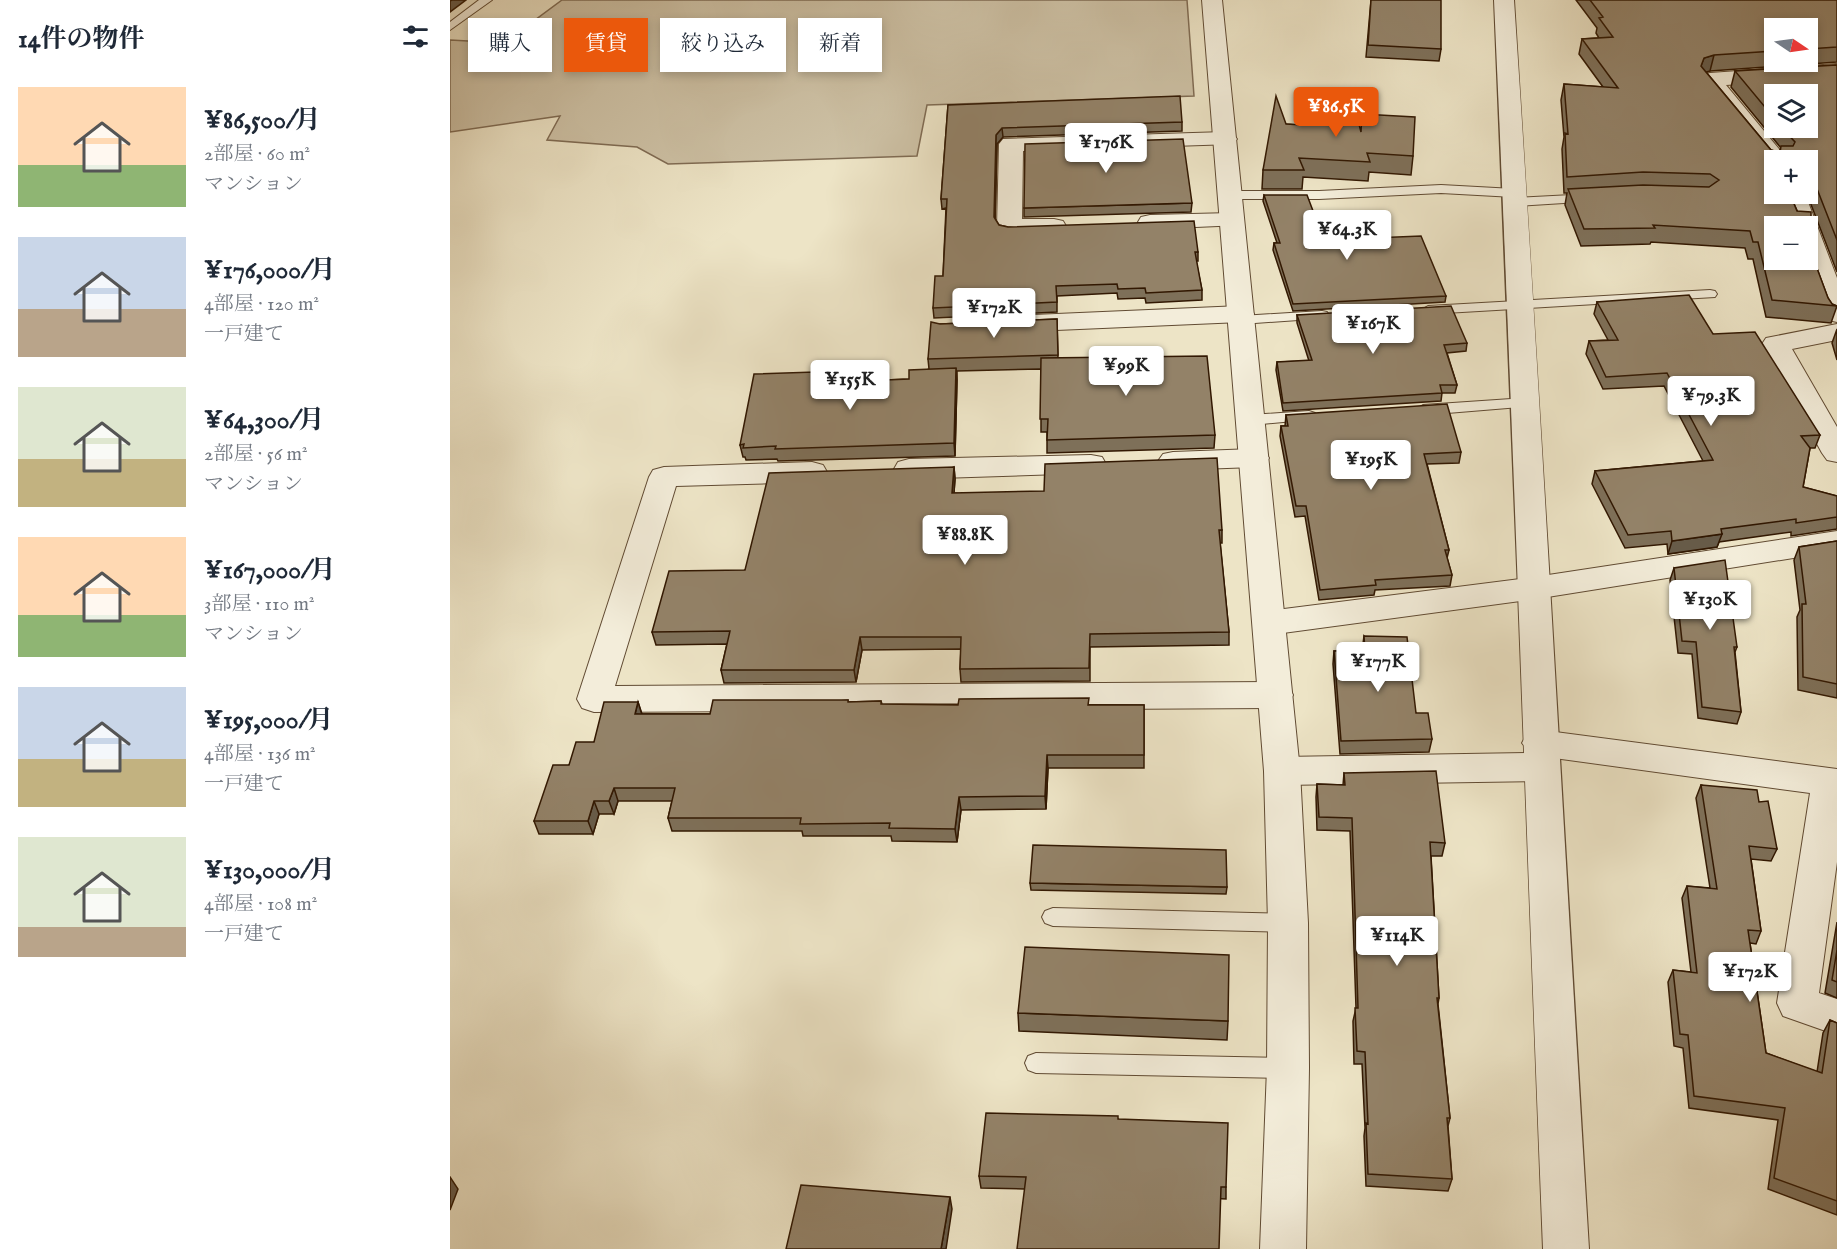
<!DOCTYPE html>
<html lang="ja">
<head>
<meta charset="utf-8">
<style>
	body { margin:0; font-family:"IM FELL English","Noto Serif JP",serif; background:#f6f6f7; color:#1f2937; height:100vh; display:flex; flex-direction:column; font-size:22px; white-space:nowrap }
	* { box-sizing:border-box; margin:0 }
	p { font-size:20px; color:#747a83 }
	.icon { flex:none; width:33px; height:33px; fill:none; stroke:currentColor; stroke-width:2; stroke-linecap:round; stroke-linejoin:round }
	.map { position:relative; flex:1; overflow:hidden }
	.side { display:flex; flex-direction:column; background:#fff; width:450px }
	.side>* { flex:none }
	.guide { position:absolute; left:18px; top:18px; width:570px; height:54px; display:flex; gap:12px }
	.needle { width:39px; rotate:103deg }
	.controls { position:absolute; left:1314px; top:18px; display:grid; gap:12px }
	.controls a { display:grid; place-items:center; width:54px; height:54px; border-radius:0px; background:#fff; box-shadow:0 3px 9px #0003; font-size:30px }
	.price { position:absolute; translate:-50% -51px; padding:0 14px; border-radius:6px; background:#fff; color:#222; font-size:20px; line-height:39px; filter:drop-shadow(0 2px 3px #0008) }
	.price::after { content:''; position:absolute; left:50%; top:36px; width:18px; height:14px; margin-left:-9px; background:inherit; clip-path:polygon(0 0,100% 0,50% 100%) }
	.price.selected { background:#ea580c; color:#fff }
	ul { padding:0; list-style:none }
	li { display:flex; align-items:center; gap:18px; height:150px; padding:0 18px }
	li span { display:grid; place-items:center; flex:none; width:168px; height:120px; border-radius:0px; color:#555 }
	li>.icon { margin-inline-start:auto }
	span .icon { width:72px; height:72px; fill:#fffc; stroke-width:1 }
	li b { font-size:26px }
	h2 { display:flex; justify-content:space-between; align-items:center; height:72px; padding:0 18px; font-size:26px }
	.pill { padding:0 21px; border-radius:0px; background:#fff; box-shadow:0 3px 9px #0003; font-size:21px; line-height:54px }
	.pill.selected { background:#ea580c; color:#fff }
	main { display:flex; flex:1; min-height:0 }
	.map>svg:first-child { display:block }
	.green { fill:#cdc1a5; stroke:#806c54; stroke-width:1.5 }
	.lines { fill:none; stroke-linecap:round; stroke-linejoin:round }
	.service-casing { stroke:#614b33; stroke-width:2 }
	.minor-casing { stroke:#614b33; stroke-width:2 }
	.tertiary-casing { stroke:#614b33; stroke-width:2 }
	.service { fill:#f3edda; fill-rule:evenodd }
	.minor { fill:#f3edda; fill-rule:evenodd }
	.tertiary { fill:#f3edda; fill-rule:evenodd }
	.wall { fill:#7e7059; stroke:#321802; stroke-width:1.5; fill-rule:evenodd }
	.shaded-wall { fill:#675b49; stroke:#321802; stroke-width:1.5 }
	.building { fill:#938268; stroke:#321802; stroke-width:1.5; fill-rule:evenodd }
</style>
</head>
<body>
<main>
<section class="side">
<h2>14件の物件<svg class="icon" aria-label="filters" viewBox="0 0 24 24"><path d="M4 7h16M4 17h16"/><circle cx="9" cy="7" r="2"/><circle cx="15" cy="17" r="2"/></svg></h2>
<ul>
<li><span style="background:linear-gradient(#ffd9b3 65%,#8fb573 0)"><svg class="icon" aria-label="home" viewBox="0 0 24 24"><path d="M3 11l9-7 9 7M6 9v11h12V9"/></svg></span><div><b>¥86,500/月</b><p>2部屋 · 60 m²</p><p>マンション</p></div></li>
<li><span style="background:linear-gradient(#c9d6e8 60%,#b9a48a 0)"><svg class="icon" aria-label="home" viewBox="0 0 24 24"><path d="M3 11l9-7 9 7M6 9v11h12V9"/></svg></span><div><b>¥176,000/月</b><p>4部屋 · 120 m²</p><p>一戸建て</p></div></li>
<li><span style="background:linear-gradient(#dfe7d0 60%,#c2b280 0)"><svg class="icon" aria-label="home" viewBox="0 0 24 24"><path d="M3 11l9-7 9 7M6 9v11h12V9"/></svg></span><div><b>¥64,300/月</b><p>2部屋 · 56 m²</p><p>マンション</p></div></li>
<li><span style="background:linear-gradient(#ffd9b3 65%,#8fb573 0)"><svg class="icon" aria-label="home" viewBox="0 0 24 24"><path d="M3 11l9-7 9 7M6 9v11h12V9"/></svg></span><div><b>¥167,000/月</b><p>3部屋 · 110 m²</p><p>マンション</p></div></li>
<li><span style="background:linear-gradient(#c9d6e8 60%,#c2b280 0)"><svg class="icon" aria-label="home" viewBox="0 0 24 24"><path d="M3 11l9-7 9 7M6 9v11h12V9"/></svg></span><div><b>¥195,000/月</b><p>4部屋 · 136 m²</p><p>一戸建て</p></div></li>
<li><span style="background:linear-gradient(#dfe7d0 75%,#b9a48a 0)"><svg class="icon" aria-label="home" viewBox="0 0 24 24"><path d="M3 11l9-7 9 7M6 9v11h12V9"/></svg></span><div><b>¥130,000/月</b><p>4部屋 · 108 m²</p><p>一戸建て</p></div></li>
</ul>
</section>
<div class="map">
<svg width="1387" height="1249" viewBox="0 0 1387 1249">
	<rect width="100%" height="100%" fill="#ede4c6"/>
	<filter id="stains"><feTurbulence type="fractalNoise" baseFrequency=".00333" numOctaves="4"/><feColorMatrix values="0 0 0 0 .2 0 0 0 0 .09 0 0 0 0 .02 0 0 0 .5 -.17"/></filter>
	<radialGradient id="worn" r=".72"><stop offset=".6" stop-color="#630" stop-opacity="0"/><stop offset="1" stop-color="#630" stop-opacity=".3"/></radialGradient>
	<path class="green" d="M112,0H737L744,96L477,105L467,156L218,164L187,147L97,140L110,116L0,132V40L54,43Z"/>
	<g class="lines">
		<defs>
			<path id="service" d="M29,0H42L0,30V22Z
				M991,185L1064,189L1071,193L1064,197L991,193L869,199H780L773,195L780,191H869Z
				M1141,194L1148,198L1146,201L1065,206L1058,202L1065,198Z
				M1260,290L1265,291L1267,294L1265,297L978,314L971,310L978,306Z
				M872,311L877,312L879,315L877,318L791,324L784,320L791,316Z
				M1077,398L1082,400L1085,403L1082,406L973,415L965,410L973,405Z
				M859,411L865,413L867,416L865,419L801,425L793,420L801,415Z
				M603,908L838,914L846,917L849,923L846,929L838,932L603,926L595,923L592,917L595,911Z
				M586,1053L838,1058L846,1061L849,1068L846,1075L838,1078L586,1073L578,1070L575,1063L578,1056Z"/>
			<path id="minor" d="M1387,64V78L1276,85L1338,160H1324V167L1318,165L1249,80L1252,75L1260,73Z
				M775,132L783,134L787,139L783,144L573,151L572,219H604L613,221L616,226L613,231C594,236 569,237 550,232L547,227L549,144L553,139Z
				M1331,194H1355L1387,278V322L1378,320L1374,314L1355,260H1358V226H1343Z
				M782,213L791,215L794,220L791,225L700,229L691,227L688,222L691,217L700,215Z
				M791,306L800,308L804,314L800,320L791,322L562,332L552,330L549,324L552,318L562,316Z
				M1387,324V340L1342,349L1387,427V462L1377,460L1372,453L1312,344L1316,338Z
				M804,449L814,451L819,458L814,465L804,467L723,470L713,468L708,461L713,454L723,452Z
				M641,455L652,457L656,464L652,471L641,473L459,479L448,476L444,469L448,462L459,459Z
				M362,462L373,465L377,472L373,479L362,482L226,486L165,686L826,682L838,686L843,695L838,704L826,708L144,712L132,708L127,699L199,477L203,470L214,467Z
				M1387,531V551L1085,599L819,635L807,631L803,623L807,615L819,611L1085,577Z
				M1090,730L1387,769V862L1369,993L1387,999V1035L1333,1016L1327,1003L1360,793L1104,758L1109,767L1104,777L1091,781L832,785L819,781L814,771L819,761L832,757L1080,753L1072,743L1077,734Z"/>
			<path id="tertiary" d="M752,0H772L850,771L858,923L859,1068L856,1249H810L817,1068L818,923L814,771Z
				M1044,0H1064C1092,416 1113,833 1139,1249H1093C1076,833 1063,416 1044,0Z"/>
		</defs>
		<use href="#service" class="service-casing"/>
		<use href="#minor" class="minor-casing"/>
		<use href="#tertiary" class="tertiary-casing"/>
		<use href="#service" class="service"/>
		<use href="#minor" class="minor"/>
		<use href="#tertiary" class="tertiary"/>
	</g>
	<path class="wall" d="M921,0L991,49L989,61L916,57Z
		M1126,0H1387V62L1260,71L1256,72L1321,150L1329,152L1331,148L1281,87L1285,71L1387,65V272L1357,194L1358,160H1324L1361,241L1359,247L1378,298L1382,304L1387,306L1381,323L1316,317L1303,259H1298L1295,248L1201,242L1200,244L1131,246L1115,205L1117,193H1114L1112,149L1114,137L1111,100L1114,84L1153,87L1129,54L1132,39L1149,38L1146,33L1147,28ZM1324,28H1358V62H1324ZM1324,94L1358,128H1324Z
		M498,105L732,122V131L553,137L547,144L545,219L549,225L558,227L748,252V261H746L752,290V300L696,303L695,298L668,299L667,293L607,296V312L484,318L483,308L493,276L496,208L492,209L491,199Z
		M836,124L911,131L963,156L961,175L919,172L918,181L853,177L852,189H812L813,170Z
		M814,195L874,240L996,296L995,302L843,311L823,250L824,243H827L813,201Z
		M742,203L741,212L574,217V208Z
		M1147,302L1263,334L1370,435L1365,448H1360L1353,487L1387,496V529L1341,536V532L1269,542L1267,547L1218,554L1217,544L1175,548L1142,484L1145,471L1253,461L1214,386L1153,389L1136,354L1139,341L1158,340L1144,314Z
		M847,315L1017,343L1016,351L997,353L1007,385L1005,393H992L991,401L833,411L826,370L827,362L859,361L847,323Z
		M607,319L608,358L765,435L764,448L597,453V432H591V369L507,371V380L505,456L328,461L327,459L296,460L295,457H293L290,445L367,383L459,379L479,369L478,359L490,324Z
		M1387,329V360L1382,343Z
		M836,415L1011,452L1009,463L977,464L999,550L997,558L1002,575L1000,586L925,590L924,595L869,600L855,516L845,517L830,436L831,426H835Z
		M504,467L505,479L504,493L772,530V543H770L779,632V645L640,647V681L511,682L510,669L511,649L412,650L406,682L274,683L271,670L277,644L206,645L202,632L295,570Z
		M1387,541V698L1348,690L1347,617L1350,610L1344,560L1349,547Z
		M1224,568L1287,647L1285,652L1291,712L1287,724L1248,718L1242,654L1228,653L1220,580Z
		M914,636L966,713L982,739L979,752L890,754L883,664L884,651H912Z
		M398,700V702L431,701L432,704L694,705V768H598L596,809L511,810L507,842L442,841L441,836H353L352,831H222L218,818L222,801H168L164,814H149L143,834H89L84,821L119,765L188,702L192,714H260Z
		M894,773L995,843L992,856H981L989,998L988,1004L1000,1118L998,1126L1002,1179L998,1191L916,1186L914,1136L915,1128L912,1064H904L903,1021L906,1008L900,831L867,830L866,797L867,784L893,785Z
		M1251,785L1309,802L1327,849L1321,861L1301,859L1311,931L1306,944L1300,943L1316,1053L1367,1072L1373,1033L1380,1020L1387,1023V1215L1318,1189L1328,1120L1239,1108L1233,1048L1224,1046L1218,982L1223,970L1241,972L1232,898L1237,886L1260,888L1246,798Z
		M580,883L777,887L776,894L581,890Z
		M1387,922V998L1375,993Z
		M568,1013L778,1021L777,1040L569,1031Z
		M668,1119L776,1187V1199L574,1189L531,1188L529,1176Z"/>
	<path class="shaded-wall" d="M2,0H16L0,12V1Z
		M1264,55L1260,71L1250,74L1251,66L1254,58Z
		M552,128L553,137L547,144L545,227L544,217L546,135Z
		M506,368L507,380L505,456L504,443Z
		M365,372L367,384L363,383Z
		M504,467L505,479L503,505L502,493Z
		M1272,534L1267,547L1218,554L1222,541Z
		M410,637L412,650L406,682L404,670Z
		M188,702L192,715L185,714Z
		M597,755L598,768L596,809L595,796Z
		M164,788L168,801L164,814L159,801Z
		M509,797L511,810L507,842L505,829Z
		M144,801L149,814L143,834L138,821Z
		M0,1177L8,1189L0,1210Z
		M500,1197L502,1209L496,1249H491Z"/>
	<path class="building" d="M921,0H991V49L918,45Z
		M1140,0H1387V47L1358,49V28H1324V51L1264,55L1254,58L1251,66L1321,150L1330,153L1331,146H1343L1345,142L1332,128H1358V94H1324V118L1285,71L1387,65V240L1362,176H1358V160H1324V194H1340L1347,211L1361,212V241L1358,244L1378,298L1382,304L1387,306L1322,300L1308,242H1303L1300,231L1203,225L1205,228L1134,229L1118,189L1193,185L1259,187L1269,180L1260,174L1193,172L1117,177L1115,133L1118,134L1114,84L1168,88L1132,39L1163,37L1149,18L1153,17ZM1324,226H1358V260H1324Z
		M730,96L732,122L552,128L546,135L544,217L549,225L558,227L744,221L748,252H745L752,290L696,293L695,288L668,289L667,284L606,286L607,302L483,308L485,276H493L497,199H491L498,105Z
		M826,96L836,124L853,125L855,110L906,113L911,132L912,114L965,117L963,156L917,153L920,162L849,158L854,170H813Z
		M733,139L742,203L574,208L575,144Z
		M814,195H857L874,240L971,236L996,296L843,304L824,243H830Z
		M1239,295L1263,334L1305,332L1370,435L1351,436L1360,448L1353,487L1387,496V517L1346,523V519L1271,529L1272,534L1222,541L1221,531L1178,535L1145,471L1263,460L1217,373L1156,377L1139,341L1168,340L1147,302Z
		M1001,306L1017,343L994,345L1007,385H990L992,393L833,403L827,362L862,360L847,315Z
		M607,319L608,355L478,359L481,322L490,324Z
		M757,356L765,435L597,440L598,419H590L591,358Z
		M506,368L504,443L325,449L326,446L293,448L294,444L290,445L304,374L365,372L363,383L459,379V370Z
		M997,404L1011,452L974,454L999,550H995L1002,575L925,580L926,585L870,590L856,506H846L831,426H838L836,415Z
		M767,458L772,530H769L779,632L640,634L639,668L510,669L511,637H410L404,670H271L280,631L202,632L219,571L295,570L319,473L504,467L502,493L594,491L595,464Z
		M1387,541V684L1353,677L1352,604H1356L1349,547Z
		M1275,560L1287,647H1284L1291,712L1252,707L1246,642L1232,641L1224,568Z
		M914,636L957,637L966,713H978L982,739L891,741L884,651H915Z
		M639,698L638,705H694V755H597L595,796L509,797L505,829L439,828L440,823L350,824L351,818H218L225,788H164L159,801H144L138,821H84L103,765H119L126,742H144L154,702H188L185,714H260L263,700H398V702L431,701V704L508,705L509,699Z
		M986,771L995,843L980,842L989,998H987L1000,1118H997L1002,1179L918,1174L916,1123L918,1124L915,1052L907,1051L905,1008H908L902,818L869,817L867,784L895,785L894,773Z
		M1251,785L1307,790L1309,802L1318,801L1327,849L1299,846L1311,931L1298,930L1316,1053L1372,1073L1380,1020L1387,1023V1201L1324,1178L1335,1108L1244,1096L1238,1035L1230,1034L1223,970L1247,973L1237,886L1267,889Z
		M583,845L776,850L777,887L580,883Z
		M575,947L779,955L778,1021L568,1013Z
		M1387,950V982L1382,980Z
		M536,1113L668,1116V1119L778,1123L776,1187H771L769,1249H567L576,1177L529,1176Z
		M351,1185L500,1197L491,1249H336Z"/>
	<rect width="100%" height="100%" filter="url(#stains)"/>
	<rect width="100%" height="100%" fill="url(#worn)"/>
</svg>
<div class="controls">
<a><svg class="needle" viewBox="-14 -14 28 28"><path d="M0-13l5 13h-10z" fill="#e53935"/><path d="M0 13l5-13h-10z" fill="#747a83"/></svg></a>
<a><svg class="icon" aria-label="layers" viewBox="0 0 24 24"><path d="M12 4l9 5-9 5-9-5zM3 14l9 5 9-5"/></svg></a>
<a>+</a>
<a>−</a>
</div>
<b class="price selected" style="left:886px;top:138px">¥86.5K</b>
<b class="price" style="left:656px;top:174px">¥176K</b>
<b class="price" style="left:897px;top:261px">¥64.3K</b>
<b class="price" style="left:544px;top:339px">¥172K</b>
<b class="price" style="left:923px;top:355px">¥167K</b>
<b class="price" style="left:676px;top:397px">¥99K</b>
<b class="price" style="left:400px;top:411px">¥155K</b>
<b class="price" style="left:1261px;top:427px">¥79.3K</b>
<b class="price" style="left:921px;top:491px">¥195K</b>
<b class="price" style="left:515px;top:566px">¥88.8K</b>
<b class="price" style="left:1260px;top:631px">¥130K</b>
<b class="price" style="left:928px;top:693px">¥177K</b>
<b class="price" style="left:947px;top:967px">¥114K</b>
<b class="price" style="left:1300px;top:1003px">¥172K</b>
<div class="guide">
<a class="pill">購入</a>
<a class="pill selected">賃貸</a>
<a class="pill">絞り込み</a>
<a class="pill">新着</a>
</div>
</div>
</main>
</body>
</html>
